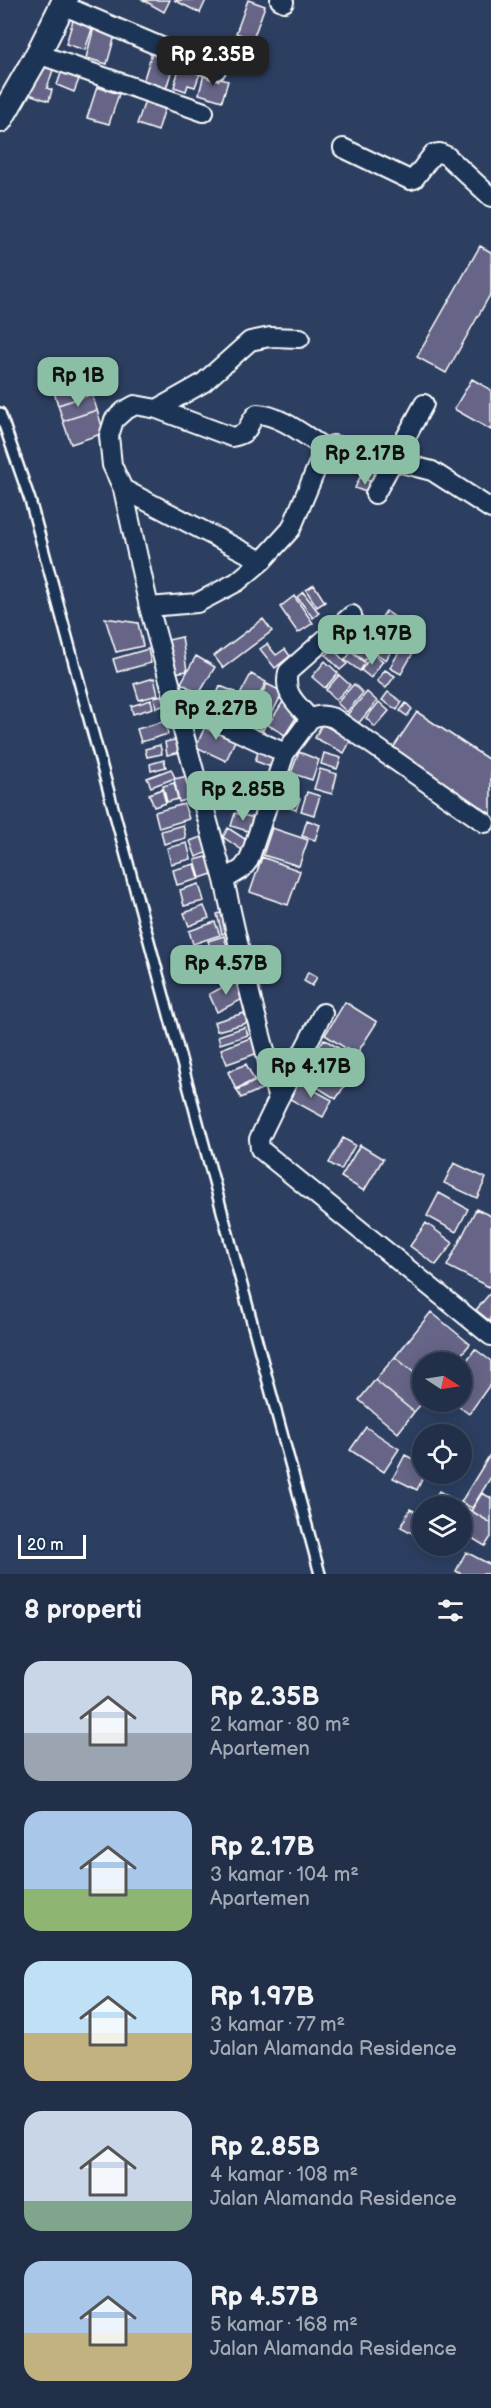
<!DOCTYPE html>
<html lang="id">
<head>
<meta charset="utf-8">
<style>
	body { margin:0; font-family:"Balsamiq Sans",sans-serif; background:#293750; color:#f1f3f6; height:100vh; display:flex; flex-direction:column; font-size:22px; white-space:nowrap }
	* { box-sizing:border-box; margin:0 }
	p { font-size:20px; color:#a2a9b4 }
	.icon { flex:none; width:33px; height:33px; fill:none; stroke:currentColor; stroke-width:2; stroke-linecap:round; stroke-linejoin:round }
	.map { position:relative; height:1574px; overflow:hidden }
	.panel { display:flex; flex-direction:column; background:#212f49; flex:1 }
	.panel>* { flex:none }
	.needle { width:39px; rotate:102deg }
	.controls { position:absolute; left:412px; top:1352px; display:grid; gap:12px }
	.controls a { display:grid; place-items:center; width:60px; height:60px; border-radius:50%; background:#212f49; box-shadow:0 3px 15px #0003,0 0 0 2px #3e4a61; font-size:30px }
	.scale { position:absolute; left:18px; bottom:15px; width:68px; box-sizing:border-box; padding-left:6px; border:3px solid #fff; border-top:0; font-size:16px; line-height:21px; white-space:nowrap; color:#fff; -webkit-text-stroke:4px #1d3557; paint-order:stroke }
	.price { position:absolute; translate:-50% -51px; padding:0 14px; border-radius:12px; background:#8abfa5; color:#111; font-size:20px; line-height:39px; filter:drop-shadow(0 2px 3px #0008) }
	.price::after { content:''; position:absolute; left:50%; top:36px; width:18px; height:14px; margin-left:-9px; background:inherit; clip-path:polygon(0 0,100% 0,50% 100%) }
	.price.on { background:#222; color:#fff }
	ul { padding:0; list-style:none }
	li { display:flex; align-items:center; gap:18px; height:150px; padding:0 24px }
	li span { display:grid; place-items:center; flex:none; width:168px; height:120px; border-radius:18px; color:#555 }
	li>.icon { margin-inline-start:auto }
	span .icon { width:72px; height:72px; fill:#fffc; stroke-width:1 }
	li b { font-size:26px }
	h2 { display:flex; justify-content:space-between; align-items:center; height:72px; padding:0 24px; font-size:26px }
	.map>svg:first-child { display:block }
	.building { fill:#666587; stroke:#fff; stroke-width:1.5 }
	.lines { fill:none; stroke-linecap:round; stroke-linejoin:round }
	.lane-casing { stroke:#fff; stroke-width:14 }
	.street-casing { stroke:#fff; stroke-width:22 }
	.secondary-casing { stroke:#fff; stroke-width:28 }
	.lane { stroke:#1d3557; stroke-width:9 }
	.street { stroke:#1d3557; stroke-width:18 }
	.secondary { stroke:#1d3557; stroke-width:24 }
</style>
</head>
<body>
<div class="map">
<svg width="491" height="1574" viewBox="0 0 491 1574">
	<rect width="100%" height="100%" fill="#2c3f61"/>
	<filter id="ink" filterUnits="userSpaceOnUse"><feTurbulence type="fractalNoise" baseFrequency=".0167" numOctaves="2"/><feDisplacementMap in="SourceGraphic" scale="12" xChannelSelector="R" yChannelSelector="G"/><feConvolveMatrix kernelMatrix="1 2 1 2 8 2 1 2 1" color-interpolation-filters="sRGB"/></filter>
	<g filter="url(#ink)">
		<path class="building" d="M143,0H170L164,12Z
			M174,0H206L200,13Z
			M248,0L265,6L253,39L236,33Z
			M74,17L94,23L85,50L66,44Z
			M94,27L116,32L107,64L86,58Z
			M153,49L176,56L166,89L143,82Z
			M39,58L55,64L47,88L52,90L49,101L26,93Z
			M181,61L202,68L195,87L188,85L186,91L174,87Z
			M63,67L81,74L74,92L57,85Z
			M204,74L228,81L222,101L199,94Z
			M97,87L119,94L109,124L87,118Z
			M147,95L167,101L158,131L137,124Z
			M480,246L491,252V293L446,373L417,357Z
			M84,368L92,394L58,405L50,379Z
			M472,379L491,390V430L454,409Z
			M92,394L97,410L63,421L58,405Z
			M97,410L104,433L71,444L63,421Z
			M368,462L384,468L376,484L360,477Z
			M360,477L376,484L371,494L355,488Z
			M314,585L325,602L317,607L306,590Z
			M303,592L319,613L313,618L297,597Z
			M294,596L313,623L298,633L280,607Z
			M386,611L409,627L395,646L373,630Z
			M105,618L138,623L143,646L116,652Z
			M263,619L272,631L223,668L214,656Z
			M349,623L376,646L364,661L337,638Z
			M411,630L422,637L401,674L390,668Z
			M182,637L187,671L173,673L168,640Z
			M267,644L276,655L285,649L290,656L275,668L260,649Z
			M383,645L392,650L386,660L377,654Z
			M148,649L151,663L117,672L113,659Z
			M333,649L347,664L340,670L326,655Z
			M351,652L365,663L360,671L345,660Z
			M373,654L383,661L371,678L361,670Z
			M196,656L215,667L199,694L181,683Z
			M325,661L338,673L325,688L312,677Z
			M385,670L395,676L386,688L377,681Z
			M251,674L266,682L248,717L233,708Z
			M339,675L350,685L336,700L326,690Z
			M154,678L158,695L139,700L134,684Z
			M267,684L283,692L263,730L248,721Z
			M354,684L363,693L347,712L337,703Z
			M220,686L235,692L227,711L213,705Z
			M367,692L377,701L358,724L347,715Z
			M388,692L402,702L397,710L382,700Z
			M167,694L169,704L156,708L154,697Z
			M151,700L153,708L133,714L131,706Z
			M284,700L301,710L285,735L268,725Z
			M379,702L389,711L375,727L366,718Z
			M406,703L412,709L407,716L400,711Z
			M417,712L491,761V814L393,748Z
			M165,721L168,734L141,742L137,729Z
			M207,722L237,736L226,761L196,747Z
			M322,724L351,740L344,753L315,738Z
			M179,739L181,752L167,755L165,742Z
			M160,745L162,754L147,757L145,749Z
			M259,749L275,755L271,767L255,761Z
			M299,752L319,760L312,780L291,773Z
			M324,753L341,758L337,769L321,764Z
			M164,760L166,767L151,771L150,764Z
			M171,769L175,778L151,787L147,778Z
			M320,769L337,774L332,794L314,789Z
			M188,776L193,798L179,802L174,779Z
			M174,783L178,799L167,802L163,786Z
			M162,789L166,803L154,807L149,794Z
			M307,792L320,796L314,815L301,811Z
			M286,793L300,799L296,810L281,805Z
			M184,804L189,819L159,828L155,812Z
			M235,813L255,818L251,832L231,826Z
			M307,820L320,825L315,840L302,836Z
			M183,825L186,838L164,844L161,831Z
			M228,828L248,841L242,850L223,837Z
			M272,828L308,840L299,866L263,855Z
			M201,837L208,852L196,857L190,841Z
			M187,843L191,859L171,864L167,848Z
			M210,856L215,873L200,878L195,860Z
			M262,857L300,871L288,905L250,892Z
			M195,864L199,879L177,885L173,870Z
			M199,884L204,901L184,906L180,890Z
			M204,906L209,918L189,926L184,913Z
			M228,911L233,931L222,934L217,914Z
			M215,922L220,935L193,944L189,931Z
			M224,936L227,946L211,950L208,941Z
			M217,951L219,960L199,964L197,956Z
			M221,961L225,972L205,978L202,968Z
			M308,972L317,977L312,986L304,981Z
			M235,981L243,999L217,1012L209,994Z
			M345,1002L377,1022L356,1055L325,1035Z
			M244,1013L247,1023L217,1031L214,1022Z
			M245,1027L248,1035L220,1044L218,1036Z
			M253,1037L258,1053L227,1064L221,1049Z
			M324,1039L353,1057L342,1075L313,1057Z
			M310,1062L345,1085L336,1099L301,1077Z
			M246,1064L254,1080L236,1089L228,1072Z
			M262,1078L266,1087L241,1098L237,1090Z
			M299,1082L332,1100L323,1117L290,1099Z
			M343,1138L355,1145L341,1170L329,1163Z
			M360,1145L383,1159L364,1191L341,1177Z
			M454,1163L486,1178L477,1198L444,1183Z
			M439,1193L468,1209L456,1232L427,1216Z
			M476,1209L491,1216V1283L489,1287L447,1266Z
			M426,1223L453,1243L436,1265L410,1246Z
			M491,1292V1322L476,1310Z
			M431,1312L470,1344L455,1362H423V1380L395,1357Z
			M475,1349L491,1361V1383L469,1414L451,1401H462V1367Z
			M395,1357L423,1380L424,1401L414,1412L375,1380Z
			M375,1380L414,1412L398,1433L359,1400Z
			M366,1427L399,1449L384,1472L350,1450Z
			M491,1453V1477L472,1508L461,1502Z
			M405,1455L423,1464V1473H425L417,1490L393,1478Z
			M439,1491L462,1505L461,1506H430Z
			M482,1493L491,1498V1523L471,1511Z
			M462,1505L491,1523V1537L485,1546L462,1532Z
			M410,1509L423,1516V1539L401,1527Z
			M466,1552L491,1565V1574H461L456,1571Z"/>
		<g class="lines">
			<defs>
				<path id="lane" d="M0,413L30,500L320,1574"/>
				<path id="street" d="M280,0L284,2
					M62,5L216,70
					M38,54L204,112
					M343,148L410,180L414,179L433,154L440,153L447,156L491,197
					M300,338L270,337L250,341L203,383L157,409L135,405L124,411L114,420L109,436L112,465L123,489L149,607L224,880L247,982L278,1100L259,1139L260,1149L491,1336
					M157,409L232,437C253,433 245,425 257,414C281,415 305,436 325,448
					M123,489L262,561L291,529L325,448L333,445L432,471L491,509
					M375,494L424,404
					M149,607L197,603L237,582L262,561
					M177,704L285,753
					M310,719C297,703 283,695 288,672L352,615
					M224,880L242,869L249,860L285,753L310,719C320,714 324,715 334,718L485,823
					M278,1100L323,1013"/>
				<path id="secondary" d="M0,120L38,54L65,0"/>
			</defs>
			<use href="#lane" class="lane-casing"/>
			<use href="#street" class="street-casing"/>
			<use href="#secondary" class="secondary-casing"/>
			<use href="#lane" class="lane"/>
			<use href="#street" class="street"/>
			<use href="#secondary" class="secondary"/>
		</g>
	</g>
</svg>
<div class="controls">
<a><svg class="needle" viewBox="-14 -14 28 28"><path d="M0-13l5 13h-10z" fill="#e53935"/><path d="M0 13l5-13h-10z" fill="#a2a9b4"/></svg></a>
<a><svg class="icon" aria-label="locate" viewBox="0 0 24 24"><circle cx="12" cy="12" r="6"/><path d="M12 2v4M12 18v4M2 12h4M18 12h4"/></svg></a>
<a><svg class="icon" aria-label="layers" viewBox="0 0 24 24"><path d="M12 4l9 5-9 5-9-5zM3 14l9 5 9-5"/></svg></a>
</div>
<div class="scale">20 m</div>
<b class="price on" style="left:213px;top:87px">Rp 2.35B</b>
<b class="price" style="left:78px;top:408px">Rp 1B</b>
<b class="price" style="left:365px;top:486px">Rp 2.17B</b>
<b class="price" style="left:372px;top:666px">Rp 1.97B</b>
<b class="price" style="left:216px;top:741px">Rp 2.27B</b>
<b class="price" style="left:243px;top:822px">Rp 2.85B</b>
<b class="price" style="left:226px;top:996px">Rp 4.57B</b>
<b class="price" style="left:311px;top:1099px">Rp 4.17B</b>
</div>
<section class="panel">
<h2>8 properti<svg class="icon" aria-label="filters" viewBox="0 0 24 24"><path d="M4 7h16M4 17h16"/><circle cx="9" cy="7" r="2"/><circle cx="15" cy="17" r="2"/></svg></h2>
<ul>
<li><span style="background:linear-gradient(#c9d6e8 60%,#9aa5b1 0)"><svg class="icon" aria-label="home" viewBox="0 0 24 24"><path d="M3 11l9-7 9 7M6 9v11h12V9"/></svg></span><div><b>Rp 2.35B</b><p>2 kamar · 80 m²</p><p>Apartemen</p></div></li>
<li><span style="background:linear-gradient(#a9c7e8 65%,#8fb573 0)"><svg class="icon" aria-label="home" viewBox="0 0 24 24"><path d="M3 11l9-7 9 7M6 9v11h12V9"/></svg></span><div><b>Rp 2.17B</b><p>3 kamar · 104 m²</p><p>Apartemen</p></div></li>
<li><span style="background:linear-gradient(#bfe0f5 60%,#c2b280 0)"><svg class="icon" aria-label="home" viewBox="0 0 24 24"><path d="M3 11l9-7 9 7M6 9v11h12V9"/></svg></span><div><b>Rp 1.97B</b><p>3 kamar · 77 m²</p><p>Jalan Alamanda Residence</p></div></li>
<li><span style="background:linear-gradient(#c9d6e8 75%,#7fa58c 0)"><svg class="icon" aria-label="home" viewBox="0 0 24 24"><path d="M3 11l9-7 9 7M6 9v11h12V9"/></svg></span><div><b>Rp 2.85B</b><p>4 kamar · 108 m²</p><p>Jalan Alamanda Residence</p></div></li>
<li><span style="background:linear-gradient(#a9c7e8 60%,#c2b280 0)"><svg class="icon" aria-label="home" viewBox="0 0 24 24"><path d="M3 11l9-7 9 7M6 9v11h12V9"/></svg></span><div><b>Rp 4.57B</b><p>5 kamar · 168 m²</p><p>Jalan Alamanda Residence</p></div></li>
</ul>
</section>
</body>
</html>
